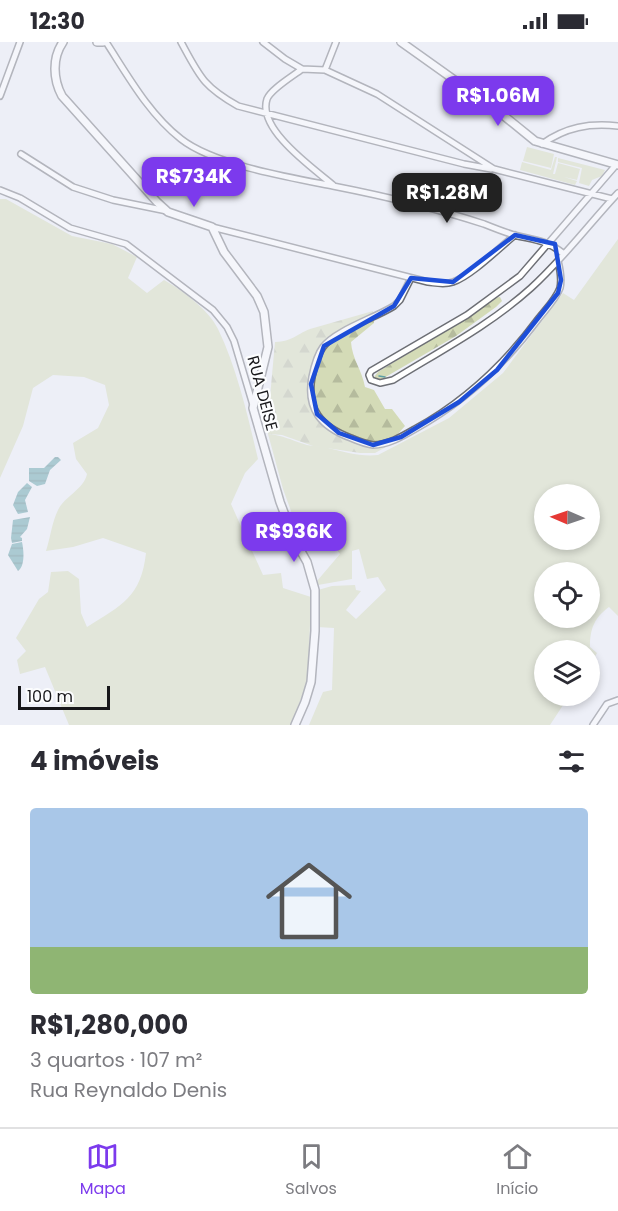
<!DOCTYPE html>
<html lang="pt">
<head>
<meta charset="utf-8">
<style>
	body { margin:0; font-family:Poppins,sans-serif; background:#f7f7f7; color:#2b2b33; height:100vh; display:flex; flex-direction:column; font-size:22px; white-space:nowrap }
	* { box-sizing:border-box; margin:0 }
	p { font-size:20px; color:#7c7c81 }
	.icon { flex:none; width:33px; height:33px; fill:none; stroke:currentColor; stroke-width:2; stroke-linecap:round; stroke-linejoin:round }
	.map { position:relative; height:683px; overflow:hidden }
	.sheet { display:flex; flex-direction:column; background:#fff; flex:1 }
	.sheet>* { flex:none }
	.needle { width:39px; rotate:272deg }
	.tools { position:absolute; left:534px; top:442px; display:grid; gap:12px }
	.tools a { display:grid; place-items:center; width:66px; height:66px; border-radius:50%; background:#fff; box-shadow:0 3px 9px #0003; font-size:30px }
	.scale { position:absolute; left:18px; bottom:15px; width:92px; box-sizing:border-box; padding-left:6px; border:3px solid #17171a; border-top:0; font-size:16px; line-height:21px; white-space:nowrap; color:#17171a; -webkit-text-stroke:4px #fcfdfe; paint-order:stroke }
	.price { position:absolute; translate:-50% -51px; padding:0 14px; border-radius:12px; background:#7c3aed; color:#fff; font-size:20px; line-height:39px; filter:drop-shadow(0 2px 3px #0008) }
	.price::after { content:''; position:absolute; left:50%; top:36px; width:18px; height:14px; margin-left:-9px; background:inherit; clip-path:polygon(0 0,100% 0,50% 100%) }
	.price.current { background:#222; color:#fff }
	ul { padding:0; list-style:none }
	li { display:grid; align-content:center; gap:12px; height:318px; padding:0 30px }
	li span { display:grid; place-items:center; height:186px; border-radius:6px; color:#555 }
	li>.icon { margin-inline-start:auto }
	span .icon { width:108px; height:108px; fill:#fffc; stroke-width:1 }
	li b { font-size:26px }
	h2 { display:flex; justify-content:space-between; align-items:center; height:72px; padding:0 30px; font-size:26px }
	.status { display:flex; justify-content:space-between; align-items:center; height:42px; padding:0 30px; background:#fff; direction:ltr }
	.status svg { height:16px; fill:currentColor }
	.tab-bar { display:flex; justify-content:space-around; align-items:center; height:84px; border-top:2px solid #e1e1e2; background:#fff; font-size:16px; color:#7c7c81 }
	.tab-bar a { display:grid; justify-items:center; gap:3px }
	.tab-bar .current { color:#7c3aed }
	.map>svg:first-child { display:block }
	.green { fill:#d4dbb7; fill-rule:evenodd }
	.forest { fill:url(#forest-firs) }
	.water { fill:url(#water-rules) }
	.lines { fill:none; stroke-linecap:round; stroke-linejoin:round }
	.stream { stroke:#5c9da4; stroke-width:1.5 }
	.street-casing { stroke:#6d6f75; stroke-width:8 }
	.secondary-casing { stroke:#6d6f75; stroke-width:10 }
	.street { stroke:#fff; stroke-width:5 }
	.secondary { stroke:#fff; stroke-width:7 }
	.marked { fill:none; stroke:#1d4ed8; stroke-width:4.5; stroke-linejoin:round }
	.labels { text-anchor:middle; stroke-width:4.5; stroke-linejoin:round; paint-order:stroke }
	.street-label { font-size:16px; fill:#17171a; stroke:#fcfdfe }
</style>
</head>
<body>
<div class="status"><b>12:30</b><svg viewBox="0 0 49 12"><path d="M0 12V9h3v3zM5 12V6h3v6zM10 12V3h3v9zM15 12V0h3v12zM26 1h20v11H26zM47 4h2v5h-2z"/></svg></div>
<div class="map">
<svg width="618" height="683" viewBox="0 0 618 683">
	<defs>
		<pattern id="forest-firs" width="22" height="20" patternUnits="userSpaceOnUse" patternTransform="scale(1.5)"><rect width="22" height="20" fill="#d4dbb7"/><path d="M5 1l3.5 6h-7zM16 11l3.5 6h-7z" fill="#b5bb9d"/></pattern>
		<pattern id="water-rules" width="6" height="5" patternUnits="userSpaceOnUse" patternTransform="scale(1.5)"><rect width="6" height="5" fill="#5c9da4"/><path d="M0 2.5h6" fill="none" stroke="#4b7f85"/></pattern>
	</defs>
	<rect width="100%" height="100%" fill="#edeff7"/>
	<path class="green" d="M527,105L554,112L551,126L523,119Z
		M555,115H557L553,132H555L558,121L580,127L577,138L564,135L577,139L575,143L520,128L522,120L551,128Z
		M558,116L605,128L602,134L592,138L589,144L579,141L582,126L558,120Z
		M0,157H6L72,194L112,202L137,215L128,236L147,251L164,238C182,248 209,268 218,287C237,326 248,375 258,417L245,431L231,462L263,533L281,531L283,546L311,555L308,638L291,683H69L45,625L20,632L17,618L26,609L16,596L39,557L48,550L51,530L68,529L79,537L81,571L87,585C122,563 141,555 146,511L103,496L73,505L46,509C50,497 52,480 58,468C65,454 84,447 87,432L76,417L73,401L98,386L109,363L105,343L84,335L53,333L33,346L23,384L0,436Z
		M618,197V574L609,565C594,576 590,587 590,605L597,611L590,623V609H544V654H569L550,683H309L323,650L332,648L334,586L317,585L318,548L332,544L355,543L356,548L361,549L346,568L356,577L386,548L378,535L367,537L359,507L352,509V537L318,543L317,539L340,512L314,479L299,491L283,447L268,392C282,393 291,398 304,402C312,405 320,403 328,406C344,410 361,415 378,413L449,376L503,331L563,251L574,258ZM544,453H590V498H544ZM544,531H590V576H544Z"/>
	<path class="forest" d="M500,255L502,259L496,265L456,294L377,340L374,335L378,330L438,293L492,256Z
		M373,269L374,281L351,300C352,317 362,328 365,345L374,348L385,367H392L405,384L386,405L375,411H360L313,404L282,393L268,392L270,355L275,300C293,299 295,293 310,287Z"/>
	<path class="water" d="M55,415H58L61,418L50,428L45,442L37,444L29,439V426H44Z
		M27,441L32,445L25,458L28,470L18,472L13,463L18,450Z
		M30,475L27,487L20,495L22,496V499L12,501L11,496L13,478Z
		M22,500C24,509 25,524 18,529L8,513L12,502Z"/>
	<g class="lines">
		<path class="stream" d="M379,334L385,335"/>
		<defs>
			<path id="street" d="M106,0C128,34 149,72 181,97C214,123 292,136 333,144C384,154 435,166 484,182C494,186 504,190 514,193C534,198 547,198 564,212
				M181,0C200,35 203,44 238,64L464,122L491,127
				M263,0L285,17L302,27L325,28L377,52L494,127L612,157
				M302,27C293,34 271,47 267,57C257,87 313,126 333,143
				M325,28L336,0
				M0,54L20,0
				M542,102C566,85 589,81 618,84
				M21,112L73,145L113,158L167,169
				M616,123L520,234L467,273L371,329L369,333L371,338L380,341L393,338C440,309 490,283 531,246C563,217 589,182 618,151
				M0,148L20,156L70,186L126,202L213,268L227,285L234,299L253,363
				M212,185L428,240C437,241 444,243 453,240C471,234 499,206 515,193
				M411,236L400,258L394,264C375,276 336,288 323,305C317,313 314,325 312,335C306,367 321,385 351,396C358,399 366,402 373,403C388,403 403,394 415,387C466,359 505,322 539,276C546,267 556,257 560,246C562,237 560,227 558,219
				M593,683L607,662L618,658"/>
			<path id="secondary" d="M63,0C52,16 53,37 62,54L157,160L168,170L212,185L224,210L257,254L264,270L268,305L253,366L280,460L294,497L307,520L315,548V589L311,640L305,660L295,683
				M97,0H103
				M401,0L498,69L535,99L618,123"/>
		</defs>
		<use href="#street" class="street-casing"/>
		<use href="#secondary" class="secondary-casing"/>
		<use href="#street" class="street"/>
		<use href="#secondary" class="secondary"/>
	</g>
	<path d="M0 0H618V683H0ZM515,193L555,202L561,238L558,251L497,328L459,360L401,395L373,403L339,391L317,372L311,342L324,304L394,264L411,236L453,240Z" fill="#edeff7" fill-opacity=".55" fill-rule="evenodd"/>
	<path class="marked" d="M515,193L555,202L561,238L558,251L497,328L459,360L401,395L373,403L339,391L317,372L311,342L324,304L394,264L411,236L453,240Z"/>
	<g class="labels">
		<g class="street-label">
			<text transform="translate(263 351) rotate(75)" y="6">RUA DEISE</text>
		</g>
	</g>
</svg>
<div class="tools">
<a><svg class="needle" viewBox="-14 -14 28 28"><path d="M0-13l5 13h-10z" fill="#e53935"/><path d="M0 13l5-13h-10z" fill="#7c7c81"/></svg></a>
<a><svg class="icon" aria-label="locate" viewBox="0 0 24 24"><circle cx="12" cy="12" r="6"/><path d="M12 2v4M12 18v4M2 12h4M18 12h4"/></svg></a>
<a><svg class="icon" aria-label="layers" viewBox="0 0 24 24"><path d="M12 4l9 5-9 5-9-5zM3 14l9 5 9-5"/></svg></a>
</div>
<div class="scale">100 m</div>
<b class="price" style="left:498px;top:85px">R$1.06M</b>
<b class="price" style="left:194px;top:166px">R$734K</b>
<b class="price current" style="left:447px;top:182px">R$1.28M</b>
<b class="price" style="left:294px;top:521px">R$936K</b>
</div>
<section class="sheet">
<h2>4 imóveis<svg class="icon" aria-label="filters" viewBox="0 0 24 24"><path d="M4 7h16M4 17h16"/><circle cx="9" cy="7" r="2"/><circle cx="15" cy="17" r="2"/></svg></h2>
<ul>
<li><span style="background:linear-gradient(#a9c7e8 75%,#8fb573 0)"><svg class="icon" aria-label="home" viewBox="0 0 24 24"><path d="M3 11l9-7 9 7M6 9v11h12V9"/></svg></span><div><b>R$1,280,000</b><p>3 quartos · 107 m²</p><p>Rua Reynaldo Denis</p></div></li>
</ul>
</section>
<nav class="tab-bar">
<a class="current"><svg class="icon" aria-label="map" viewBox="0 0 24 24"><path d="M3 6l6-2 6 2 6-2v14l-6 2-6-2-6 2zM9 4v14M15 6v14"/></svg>Mapa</a>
<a><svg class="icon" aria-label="saved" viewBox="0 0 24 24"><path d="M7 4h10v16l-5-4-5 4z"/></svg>Salvos</a>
<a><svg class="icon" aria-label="home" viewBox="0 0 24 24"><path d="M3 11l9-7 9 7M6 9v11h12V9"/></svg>Início</a>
</nav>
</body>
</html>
